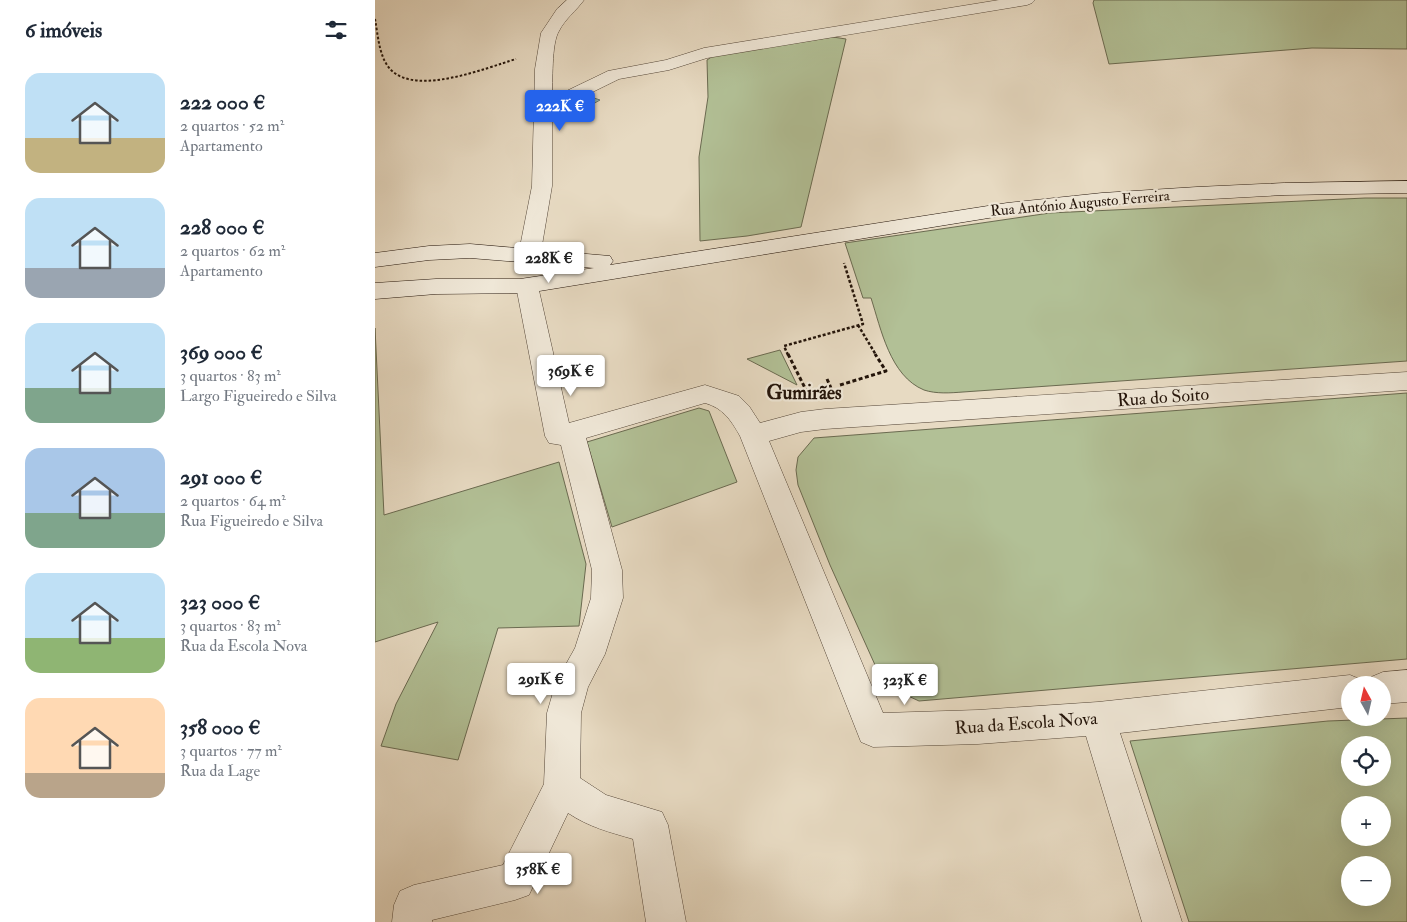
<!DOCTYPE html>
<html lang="pt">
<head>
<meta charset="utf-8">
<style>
	body { margin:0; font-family:"IM FELL Double Pica",serif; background:#f6f6f7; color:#1f2937; height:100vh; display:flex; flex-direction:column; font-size:19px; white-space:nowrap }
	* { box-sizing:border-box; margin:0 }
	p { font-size:16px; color:#747a83 }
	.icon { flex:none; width:28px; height:28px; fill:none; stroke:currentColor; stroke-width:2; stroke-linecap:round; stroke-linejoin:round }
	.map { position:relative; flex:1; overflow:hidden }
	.panel { display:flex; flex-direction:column; background:#fff; width:375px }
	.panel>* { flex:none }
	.needle { width:32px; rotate:352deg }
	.controls { position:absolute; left:966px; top:676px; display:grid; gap:10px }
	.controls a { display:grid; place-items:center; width:50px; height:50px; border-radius:50%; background:#fff; box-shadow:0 5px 20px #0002; font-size:25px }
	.price { position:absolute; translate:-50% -42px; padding:0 11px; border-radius:5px; background:#fff; color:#222; font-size:16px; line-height:32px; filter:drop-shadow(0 1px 2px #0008) }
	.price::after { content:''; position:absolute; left:50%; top:30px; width:15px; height:11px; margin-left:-8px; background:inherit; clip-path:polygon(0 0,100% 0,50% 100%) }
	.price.current { background:#2563eb; color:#fff }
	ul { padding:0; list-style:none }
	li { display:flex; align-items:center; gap:15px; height:125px; padding:0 25px }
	li span { display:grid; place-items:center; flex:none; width:140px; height:100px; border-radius:15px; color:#555 }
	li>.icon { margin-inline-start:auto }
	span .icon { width:60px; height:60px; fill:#fffc; stroke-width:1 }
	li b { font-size:21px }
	h2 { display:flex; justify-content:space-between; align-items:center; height:60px; padding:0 25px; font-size:21px }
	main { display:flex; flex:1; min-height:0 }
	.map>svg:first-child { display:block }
	.green { fill:#b2c096; stroke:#6a6a50; fill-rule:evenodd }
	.water { fill:#97bbb2; stroke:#69786f }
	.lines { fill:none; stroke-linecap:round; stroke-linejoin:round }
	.street-casing { stroke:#544638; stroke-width:1 }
	.secondary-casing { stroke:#23140a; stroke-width:1 }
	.path-far2 { stroke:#23140a; stroke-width:2; stroke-dasharray:2.5 2; stroke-linecap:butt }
	.path-far1 { stroke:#23140a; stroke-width:2.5; stroke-dasharray:3 2; stroke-linecap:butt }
	.path { stroke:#23140a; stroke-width:3; stroke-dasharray:4 2.5; stroke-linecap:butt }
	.street { fill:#efe7d7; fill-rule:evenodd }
	.secondary { fill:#efe7d7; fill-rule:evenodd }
	.labels { text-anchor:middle; stroke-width:4.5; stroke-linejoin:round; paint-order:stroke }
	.far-street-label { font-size:15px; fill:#23140a; stroke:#efe7d7 }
	.street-label { font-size:18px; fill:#23140a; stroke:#efe7d7 }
	.neighbourhood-label { font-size:19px; font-weight:bold; fill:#23140a; stroke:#efe7d7 }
</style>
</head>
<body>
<main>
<section class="panel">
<h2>6 imóveis<svg class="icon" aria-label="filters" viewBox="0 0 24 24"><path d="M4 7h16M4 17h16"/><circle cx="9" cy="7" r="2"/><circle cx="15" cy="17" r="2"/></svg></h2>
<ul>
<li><span style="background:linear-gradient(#bfe0f5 65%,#c2b280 0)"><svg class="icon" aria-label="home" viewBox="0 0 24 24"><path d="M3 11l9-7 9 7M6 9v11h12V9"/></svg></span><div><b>222 000 €</b><p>2 quartos · 52 m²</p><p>Apartamento</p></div></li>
<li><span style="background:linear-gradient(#bfe0f5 70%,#9aa5b1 0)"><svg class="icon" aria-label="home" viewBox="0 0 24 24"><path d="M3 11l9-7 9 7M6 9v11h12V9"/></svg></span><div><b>228 000 €</b><p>2 quartos · 62 m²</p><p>Apartamento</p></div></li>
<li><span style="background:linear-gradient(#bfe0f5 65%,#7fa58c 0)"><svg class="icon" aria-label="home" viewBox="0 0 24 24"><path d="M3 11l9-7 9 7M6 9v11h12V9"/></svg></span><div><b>369 000 €</b><p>3 quartos · 83 m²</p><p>Largo Figueiredo e Silva</p></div></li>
<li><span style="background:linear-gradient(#a9c7e8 65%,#7fa58c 0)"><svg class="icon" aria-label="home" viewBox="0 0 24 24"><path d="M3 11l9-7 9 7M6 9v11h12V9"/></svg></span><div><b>291 000 €</b><p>2 quartos · 64 m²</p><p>Rua Figueiredo e Silva</p></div></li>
<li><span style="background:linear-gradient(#bfe0f5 65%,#8fb573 0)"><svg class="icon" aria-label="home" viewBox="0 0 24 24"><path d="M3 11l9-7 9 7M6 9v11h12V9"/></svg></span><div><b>323 000 €</b><p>3 quartos · 83 m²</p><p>Rua da Escola Nova</p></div></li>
<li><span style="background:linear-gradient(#ffd9b3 75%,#b9a48a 0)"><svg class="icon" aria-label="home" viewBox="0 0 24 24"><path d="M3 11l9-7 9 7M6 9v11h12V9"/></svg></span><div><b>358 000 €</b><p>3 quartos · 77 m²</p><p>Rua da Lage</p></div></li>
</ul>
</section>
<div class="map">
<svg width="1032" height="922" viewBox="0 0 1032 922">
	<rect width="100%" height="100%" fill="#e7dac2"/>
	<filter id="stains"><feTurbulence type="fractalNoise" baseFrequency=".004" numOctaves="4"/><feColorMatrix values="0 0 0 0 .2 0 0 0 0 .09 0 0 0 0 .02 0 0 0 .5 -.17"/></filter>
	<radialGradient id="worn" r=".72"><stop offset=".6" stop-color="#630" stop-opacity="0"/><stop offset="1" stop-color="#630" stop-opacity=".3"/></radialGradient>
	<path class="green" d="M719,0H1032V49L937,48L734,64L718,3Z
		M458,37L471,39L426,227L372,236L325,241L324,157L333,97L332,60L338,56Z
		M990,198H1032V361L588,392C575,393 561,394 549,390C515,376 506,329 496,298H488L470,243L675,213Z
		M0,328L9,515L184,462L211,564L204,626L123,628L83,760L6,746L21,704L63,622L0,642Z
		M405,350L422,385L372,359Z
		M1032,393V659L544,701L529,694L505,676L455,565L423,485L421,470L423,457L439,438Z
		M324,408L334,411L362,482L237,527L212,442Z
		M1032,718V922H814L755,741L953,721ZM975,745H1008V778H975ZM975,805H1008V838H975ZM975,865H1008V898H975Z"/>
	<path class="water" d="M213,96L225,100L202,113L193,110L195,107Z"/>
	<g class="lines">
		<defs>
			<path id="street" d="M192,0H209C201,11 190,19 184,31C176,44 178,82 177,98L233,71L291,60L329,48L624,0H660L657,3L652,5L332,58L294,70L244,79L177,112V186L165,257L162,262L154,264L146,262L143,257L157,186L160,69L166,33L182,9Z
				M152,279L160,281L163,286L194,423L330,385L364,396L374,406L385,423L426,412L450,409L1032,372V390L450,429L426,432L394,441L508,713L603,710L723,702L975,675L987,680L989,685H975V707L745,733L807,922H767L711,736L603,744L498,747L486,742L365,436C356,420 348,408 330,403L211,438L247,570L248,598L230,654L213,687L206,713L205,778L231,795L287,812L293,825L311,922H271L258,839C234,832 214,827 193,813L154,895L140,900L57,920V922H17L19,905L25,891L39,885L128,865L169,784L172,713L181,682L200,648L216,598L217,570L186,445L174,443L170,436L141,286L144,281Z
				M1032,670V702L1008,704V685H993L996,677L1008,672Z"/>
			<path id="secondary" d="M1032,181V193L909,195L727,205L632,215L152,293L61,294L0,299V283L61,279H145L219,268L95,258L54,260L0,267V253L54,246L95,244L235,256L238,261L235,265L632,203L727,193L822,187L909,183Z"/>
		</defs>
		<use href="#street" class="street-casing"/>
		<use href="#secondary" class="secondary-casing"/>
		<path class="path-far2" d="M0,19C3,35 4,58 16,70C42,96 111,68 141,59"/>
		<path class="path-far1" d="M483,325L501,355
			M413,355L409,346L488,324L469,263"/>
		<path class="path" d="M413,354L432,392
			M452,379L456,388
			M465,385L511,371L500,354"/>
		<use href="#street" class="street"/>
		<use href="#secondary" class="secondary"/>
	</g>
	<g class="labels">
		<g class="far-street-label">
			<text transform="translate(705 203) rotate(-5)" y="5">Rua António Augusto Ferreira</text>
		</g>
		<g class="street-label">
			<text transform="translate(788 397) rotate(-4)" y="6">Rua do Soito</text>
			<text transform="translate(651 723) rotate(-4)" y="6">Rua da Escola Nova</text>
		</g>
		<g class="neighbourhood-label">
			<text x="429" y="399">Gumirães</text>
		</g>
	</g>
	<rect width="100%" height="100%" filter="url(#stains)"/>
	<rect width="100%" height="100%" fill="url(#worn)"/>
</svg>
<div class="controls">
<a><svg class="needle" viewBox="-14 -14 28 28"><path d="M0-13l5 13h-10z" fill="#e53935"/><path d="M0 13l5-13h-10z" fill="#747a83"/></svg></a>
<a><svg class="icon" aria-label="locate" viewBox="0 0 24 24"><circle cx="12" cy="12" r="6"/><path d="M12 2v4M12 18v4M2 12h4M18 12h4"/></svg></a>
<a>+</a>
<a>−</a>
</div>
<b class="price current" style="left:185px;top:132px">222K €</b>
<b class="price" style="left:174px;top:284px">228K €</b>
<b class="price" style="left:196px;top:397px">369K €</b>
<b class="price" style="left:166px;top:705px">291K €</b>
<b class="price" style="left:530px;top:706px">323K €</b>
<b class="price" style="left:163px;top:895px">358K €</b>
</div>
</main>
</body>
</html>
